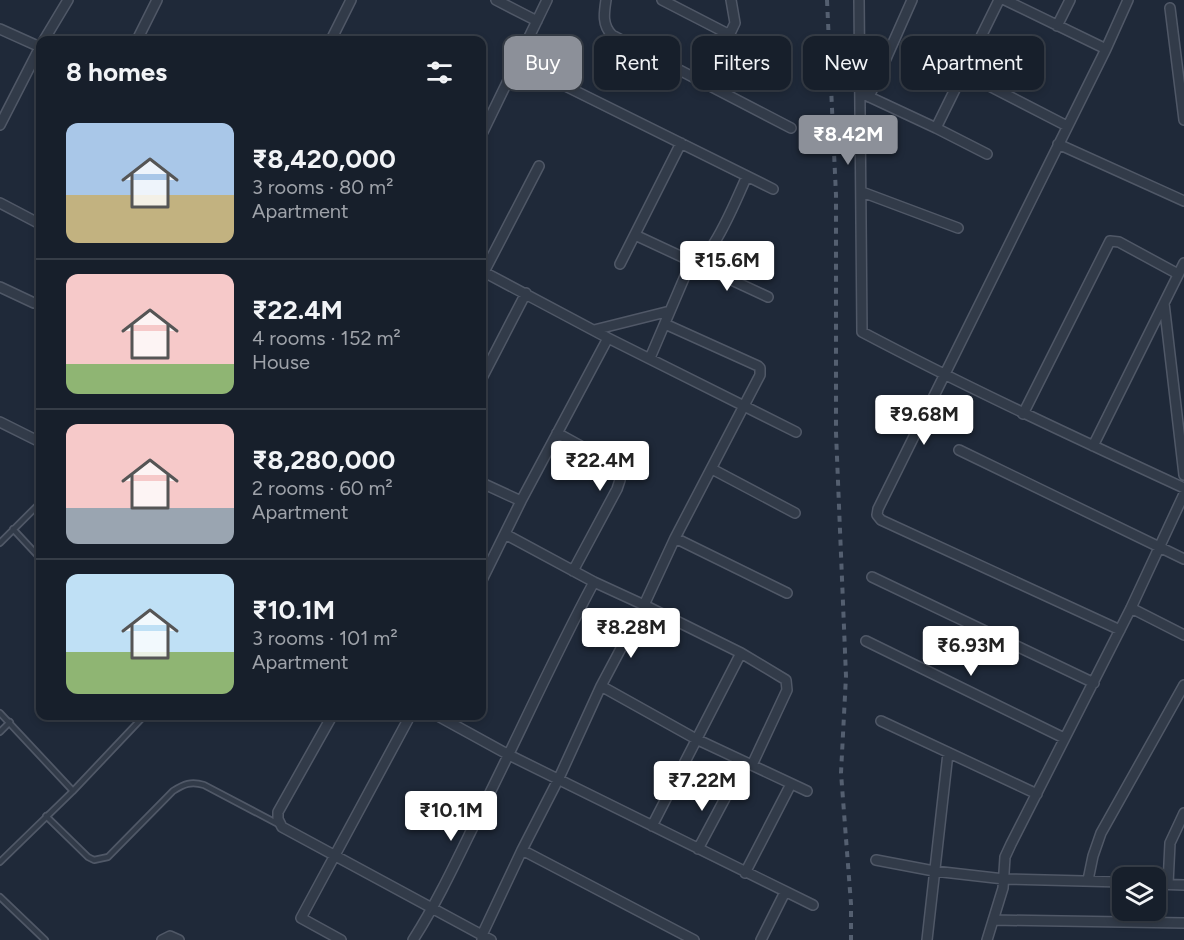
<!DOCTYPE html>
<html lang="en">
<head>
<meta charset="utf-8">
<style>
	body { margin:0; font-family:Figtree,sans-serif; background:#202733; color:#f1f3f6; height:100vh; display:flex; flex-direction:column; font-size:22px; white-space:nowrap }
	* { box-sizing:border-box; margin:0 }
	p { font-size:20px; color:#9ea2a9 }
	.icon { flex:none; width:33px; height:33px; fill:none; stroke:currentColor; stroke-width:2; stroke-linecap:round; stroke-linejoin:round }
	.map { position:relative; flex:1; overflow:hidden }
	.sheet { position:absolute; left:36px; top:36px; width:450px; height:684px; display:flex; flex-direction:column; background:#171f2b; border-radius:12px; box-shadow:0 3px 9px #0003,0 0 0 2px #363d47 }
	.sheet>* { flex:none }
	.hud { position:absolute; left:504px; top:36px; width:570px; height:54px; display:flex; gap:12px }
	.buttons { position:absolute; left:1112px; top:867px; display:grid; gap:12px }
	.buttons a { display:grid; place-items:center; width:54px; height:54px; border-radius:12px; background:#171f2b; box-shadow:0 3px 9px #0003,0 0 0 2px #363d47; font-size:30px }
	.price { position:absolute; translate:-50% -51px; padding:0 14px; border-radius:6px; background:#fff; color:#222; font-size:20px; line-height:39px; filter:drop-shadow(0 2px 3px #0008) }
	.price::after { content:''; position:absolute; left:50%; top:36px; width:18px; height:14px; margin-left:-9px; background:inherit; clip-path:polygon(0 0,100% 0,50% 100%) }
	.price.on { background:#8c9099; color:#fff }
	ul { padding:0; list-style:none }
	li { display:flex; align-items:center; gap:18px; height:150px; padding:0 30px }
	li+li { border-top:2px solid #363d47 }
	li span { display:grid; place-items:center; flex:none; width:168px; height:120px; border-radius:12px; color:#555 }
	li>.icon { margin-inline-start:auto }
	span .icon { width:72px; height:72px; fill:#fffc; stroke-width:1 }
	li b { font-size:26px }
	h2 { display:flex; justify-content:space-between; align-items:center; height:72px; padding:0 30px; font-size:26px }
	.pill { padding:0 21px; border-radius:12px; background:#171f2b; box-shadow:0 3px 9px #0003,0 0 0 2px #363d47; font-size:21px; line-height:54px }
	.pill.on { background:#8c9099; color:#fff }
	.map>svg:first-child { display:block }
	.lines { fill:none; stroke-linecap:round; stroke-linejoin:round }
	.service-casing { stroke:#505867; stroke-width:8 }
	.minor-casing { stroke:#505867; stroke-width:12 }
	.service { stroke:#323b49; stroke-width:4.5 }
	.minor { stroke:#323b49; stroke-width:9 }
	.rail { stroke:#545f70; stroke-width:4; stroke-dasharray:6 6; stroke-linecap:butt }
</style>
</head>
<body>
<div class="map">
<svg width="1184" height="940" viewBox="0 0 1184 940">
	<rect width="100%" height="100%" fill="#1f2939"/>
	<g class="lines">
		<defs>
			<path id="service" d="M13,529L40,558
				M0,543L40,503
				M0,713L73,791
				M0,732L10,722
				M46,816L88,857L94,860L108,857L173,791C184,784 191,781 204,785L280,825
				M0,862L73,791L144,716
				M0,897L45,940"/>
			<path id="minor" d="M496,0L537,21
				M606,0C604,13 602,25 612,35L791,128
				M662,0L730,35
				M859,0L862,332C968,388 1076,438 1184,488
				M1005,0L1106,49
				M1170,8L1184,120
				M1057,26L1070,0
				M0,29L40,47
				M44,40L68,0
				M137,40L157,0
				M331,40L351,0
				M517,62L773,189
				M964,73L1067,126
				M706,84L735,23L731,0
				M861,93L936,128L999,0
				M869,97L912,0
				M0,125L40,47
				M936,128L987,154
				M482,134L547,0
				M1058,144L1184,201
				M862,192L958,228
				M0,203L40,224
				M635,235L768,297
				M620,264L681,143
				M482,271L608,338L796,432
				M484,272L539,166
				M0,287L34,303
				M1164,303L1184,475
				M594,330L670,311
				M650,358L685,276C692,265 704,259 711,248C726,226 736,200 747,176
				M482,378L526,293
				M1023,414L1110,241L1119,242L1178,274
				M0,422L40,442
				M557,433L617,466L621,471L620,480L617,489L573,571
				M1093,446L1184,263
				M959,450L1184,559
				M712,469L795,513
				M482,483L521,501
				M505,534L594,582L644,605L741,653L786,680L787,690L752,765
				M675,538L787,593
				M872,577L1094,683
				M482,580L521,501L608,338
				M1131,608L1184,635
				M1120,630L881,520L877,515L878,509L1106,49L1128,0
				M866,641L1064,738
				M601,686L696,739L807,791
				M332,716L278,812V819L282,827L491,940
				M438,716L509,755L813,905
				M881,721L1037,794
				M652,826L741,653
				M698,849L730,789
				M522,850L694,940
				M876,860L934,871L1004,879L1122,882
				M745,873L791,784
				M1088,880L1093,856L1101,833L1184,685
				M1155,884L1184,885
				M1168,884L1170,843L1184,813
				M993,920L1184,923
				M162,940L170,936L179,940
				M341,940L301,918L410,716
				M413,940C436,904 454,866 473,827C514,746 551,662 594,582
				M482,940V935L522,850L559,778L601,686L644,605L675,538L760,375V368L758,366L665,324
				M761,940L785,892
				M927,940L948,753
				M987,940L1003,888L1005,857L1011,844L1131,608L1184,494"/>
		</defs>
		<use href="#service" class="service-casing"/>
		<use href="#minor" class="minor-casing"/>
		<use href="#service" class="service"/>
		<use href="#minor" class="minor"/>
		<path class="rail" d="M827,0L836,195V433L846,676L841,773L851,904V940"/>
	</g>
</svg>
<div class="buttons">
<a><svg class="icon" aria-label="layers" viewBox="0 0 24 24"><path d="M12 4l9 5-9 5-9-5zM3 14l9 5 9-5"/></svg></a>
</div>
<b class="price on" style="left:848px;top:166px">₹8.42M</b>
<b class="price" style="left:727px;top:292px">₹15.6M</b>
<b class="price" style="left:924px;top:446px">₹9.68M</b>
<b class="price" style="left:600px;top:492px">₹22.4M</b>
<b class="price" style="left:631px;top:659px">₹8.28M</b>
<b class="price" style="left:971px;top:677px">₹6.93M</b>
<b class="price" style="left:702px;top:812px">₹7.22M</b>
<b class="price" style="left:451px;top:842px">₹10.1M</b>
<div class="hud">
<a class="pill on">Buy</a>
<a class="pill">Rent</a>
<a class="pill">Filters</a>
<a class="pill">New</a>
<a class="pill">Apartment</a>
</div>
<section class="sheet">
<h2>8 homes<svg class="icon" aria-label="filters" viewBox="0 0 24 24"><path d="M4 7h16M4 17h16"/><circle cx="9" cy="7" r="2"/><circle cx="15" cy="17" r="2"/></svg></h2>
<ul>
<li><span style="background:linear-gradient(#a9c7e8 60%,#c2b280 0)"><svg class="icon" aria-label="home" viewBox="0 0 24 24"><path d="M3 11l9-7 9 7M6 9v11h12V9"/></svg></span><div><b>₹8,420,000</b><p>3 rooms · 80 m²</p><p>Apartment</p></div></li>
<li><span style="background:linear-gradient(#f6c9c9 75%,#8fb573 0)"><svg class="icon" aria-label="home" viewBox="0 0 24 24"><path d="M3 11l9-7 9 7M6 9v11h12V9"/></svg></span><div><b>₹22.4M</b><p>4 rooms · 152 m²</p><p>House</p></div></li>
<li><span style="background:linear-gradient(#f6c9c9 70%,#9aa5b1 0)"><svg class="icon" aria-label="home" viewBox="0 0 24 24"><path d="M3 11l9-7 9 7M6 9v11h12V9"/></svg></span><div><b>₹8,280,000</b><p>2 rooms · 60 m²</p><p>Apartment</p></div></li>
<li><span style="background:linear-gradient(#bfe0f5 65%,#8fb573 0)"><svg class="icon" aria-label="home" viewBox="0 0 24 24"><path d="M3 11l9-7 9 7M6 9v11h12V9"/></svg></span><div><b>₹10.1M</b><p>3 rooms · 101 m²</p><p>Apartment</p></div></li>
</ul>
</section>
</div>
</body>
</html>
